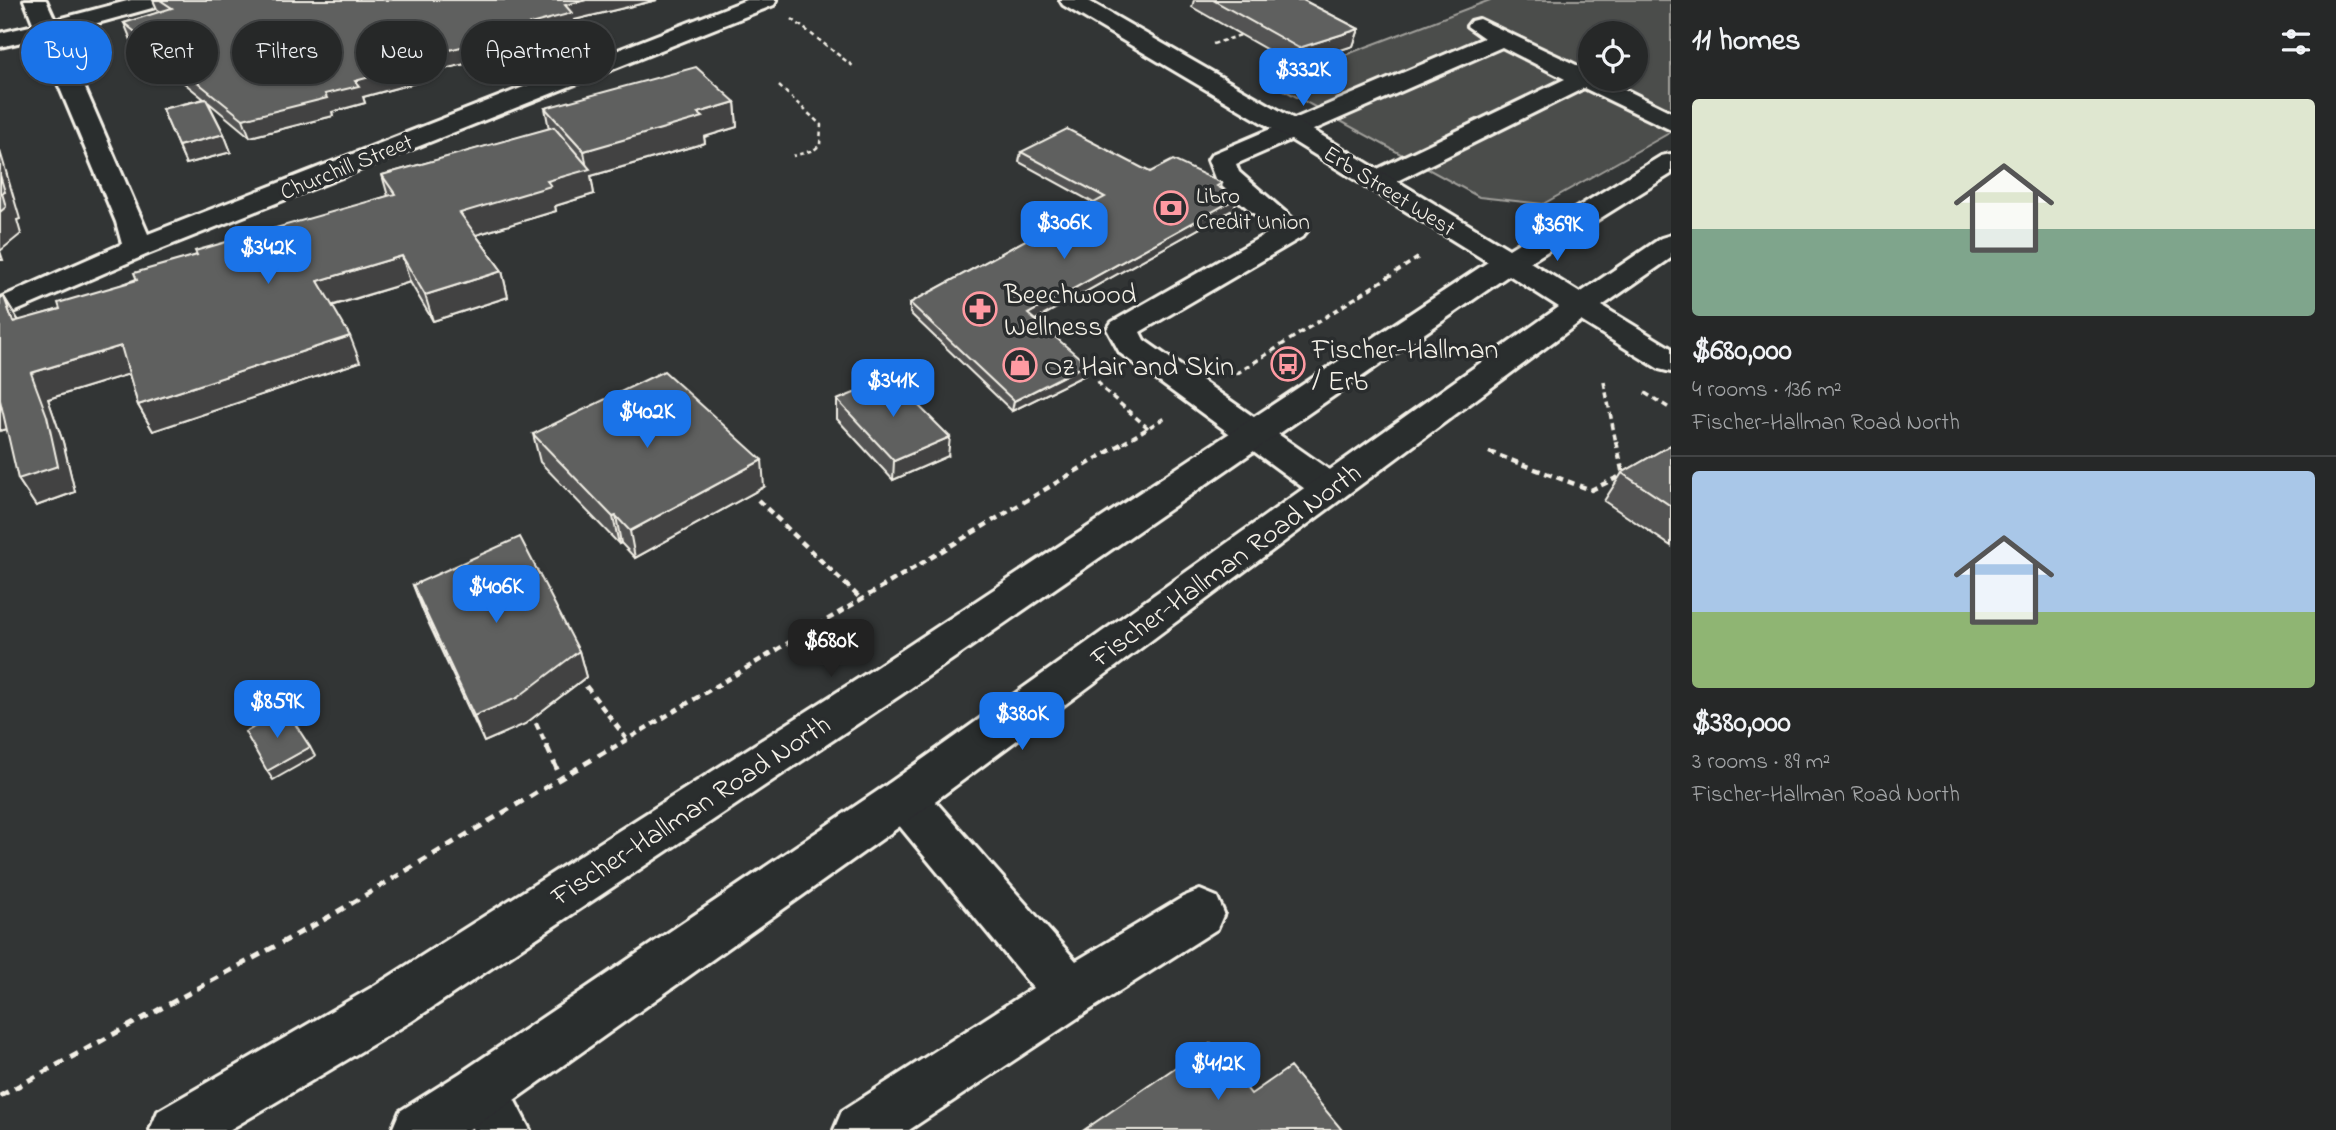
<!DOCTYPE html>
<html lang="en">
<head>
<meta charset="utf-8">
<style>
	body { margin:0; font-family:"Indie Flower",sans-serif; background:#2e3030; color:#f1f3f6; height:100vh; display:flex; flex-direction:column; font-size:26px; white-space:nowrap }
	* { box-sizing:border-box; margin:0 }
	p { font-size:23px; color:#a4a6a8 }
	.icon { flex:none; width:38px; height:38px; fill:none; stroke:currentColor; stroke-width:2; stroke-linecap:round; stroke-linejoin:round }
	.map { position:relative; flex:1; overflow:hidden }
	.panel { display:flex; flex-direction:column; background:#262828; width:665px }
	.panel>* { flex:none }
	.banner { position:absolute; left:21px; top:21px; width:665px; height:63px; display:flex; gap:14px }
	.controls { position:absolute; left:1578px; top:21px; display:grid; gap:14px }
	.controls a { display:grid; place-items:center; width:70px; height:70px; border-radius:50%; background:#262828; box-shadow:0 2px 5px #0004,0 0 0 2px #424445; font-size:35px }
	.price { position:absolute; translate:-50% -60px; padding:0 16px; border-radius:14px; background:#1a73e8; color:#fff; font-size:23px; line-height:46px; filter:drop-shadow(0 2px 4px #0008) }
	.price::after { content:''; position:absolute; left:50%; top:42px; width:21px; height:16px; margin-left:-10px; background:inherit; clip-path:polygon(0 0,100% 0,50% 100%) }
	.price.on { background:#222; color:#fff }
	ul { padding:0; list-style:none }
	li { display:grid; align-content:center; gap:14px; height:371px; padding:0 21px }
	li+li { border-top:2px solid #424445 }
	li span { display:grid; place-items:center; height:217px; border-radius:7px; color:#555 }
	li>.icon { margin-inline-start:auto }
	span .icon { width:126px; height:126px; fill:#fffc; stroke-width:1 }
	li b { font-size:30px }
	h2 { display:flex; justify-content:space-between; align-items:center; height:84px; padding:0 21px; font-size:30px }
	.chip { padding:0 24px; border-radius:32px; background:#262828; box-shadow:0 2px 5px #0004,0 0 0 2px #424445; font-size:24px; line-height:63px }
	.chip.on { background:#1a73e8; color:#fff }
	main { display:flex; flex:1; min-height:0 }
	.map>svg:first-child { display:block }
	.green { fill:#4b4d4c; stroke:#a09f9a; stroke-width:2; fill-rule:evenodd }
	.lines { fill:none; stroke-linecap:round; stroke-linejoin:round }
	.minor-casing { stroke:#f4f1e8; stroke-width:6 }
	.major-casing { stroke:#f4f1e8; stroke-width:6 }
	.path-far3 { stroke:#f4f1e8; stroke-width:2.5; stroke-dasharray:4.5 3.5; stroke-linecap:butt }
	.path-far2 { stroke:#f4f1e8; stroke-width:3.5; stroke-dasharray:6 4.5; stroke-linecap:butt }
	.path-far1 { stroke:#f4f1e8; stroke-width:4.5; stroke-dasharray:7 5; stroke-linecap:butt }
	.path { stroke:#f4f1e8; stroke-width:5; stroke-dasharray:9 7; stroke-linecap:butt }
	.minor { fill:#2a2d2e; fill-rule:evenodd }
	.major { fill:#2a2d2e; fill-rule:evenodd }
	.wall { fill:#525352; stroke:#f4f1e8; stroke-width:2 }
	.shaded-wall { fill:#424342; stroke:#f4f1e8; stroke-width:2 }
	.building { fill:#5f605f; stroke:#f4f1e8; stroke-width:2 }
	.labels { text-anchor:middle; stroke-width:7; stroke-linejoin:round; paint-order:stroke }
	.far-street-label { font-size:23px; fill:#f4f1e8; stroke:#2a2d2e }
	.far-poi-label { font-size:23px; fill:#f4f1e8; stroke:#2a2d2e; text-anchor:start }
	.poi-label { font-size:28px; fill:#f4f1e8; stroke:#2a2d2e; text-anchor:start }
	.street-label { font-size:28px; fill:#f4f1e8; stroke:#2a2d2e }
</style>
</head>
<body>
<main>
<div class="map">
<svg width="1671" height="1130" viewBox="0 0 1671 1130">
	<rect width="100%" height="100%" fill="#323535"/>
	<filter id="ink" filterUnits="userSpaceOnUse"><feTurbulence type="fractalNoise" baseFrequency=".0143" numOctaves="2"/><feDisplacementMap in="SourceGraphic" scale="14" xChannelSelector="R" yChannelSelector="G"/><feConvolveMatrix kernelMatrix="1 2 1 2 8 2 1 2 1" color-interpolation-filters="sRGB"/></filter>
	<g filter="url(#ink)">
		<path class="green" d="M1490,0H1671V132L1543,204L1479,197L1271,83ZM1591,33H1636V79H1591Z"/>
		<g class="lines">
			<defs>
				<path id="minor" d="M24,0H46L55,20L131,0H166L163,5L61,33L148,234L746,0H777L774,5L148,254L0,318V298L122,244L116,222L39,38L0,47V33L34,25Z
					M1479,19L1591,72V79H1604L1671,112V130L1584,88L1385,187L1375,189L1365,187L1361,181L1365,175L1565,79L1502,47L1236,164L1239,172L1307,231L1302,237L1140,332L1144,340L1342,479L1347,488L1342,497L1329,501L1316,497L1120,353L1107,329L1112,322L1273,230L1216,181L1208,160L1212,154L1484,38L1467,26L1471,21Z
					M904,778L920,784L1076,961L1183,897L1200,890L1217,897L1224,913L1217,929L1088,1011L909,1130H834L842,1111L1033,988L888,812L881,798L888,784Z
					M481,1064L500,1072L530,1130H473L454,1091L462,1072Z"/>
				<path id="major" d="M1060,0H1087L1301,123L1509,249L1661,156L1671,154V174L1530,262L1580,293L1661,238L1671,235V258L1602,306L1671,348V372L1659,369L1581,321L920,812L500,1110L468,1130H392L400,1111L462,1072L888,784L1559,307L1509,275L902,694L412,1021L229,1130H150L158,1111L376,985L872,670L1488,262L1283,135L1063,5Z"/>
			</defs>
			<use href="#minor" class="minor-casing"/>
			<use href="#major" class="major-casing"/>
			<path class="path-far3" d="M792,19L854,67
				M1213,44L1244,34
				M779,86L821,125L820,145L814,150L793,156"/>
			<path class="path-far2" d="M1236,374L1421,256
				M1098,381L1102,388L1148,428
				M1604,382L1616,443
				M1645,393L1671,409
				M1123,443L1166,417"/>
			<path class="path-far1" d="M1616,441L1623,475
				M1489,452L1591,490L1625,474
				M758,500L862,600
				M586,686L626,738
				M536,723L548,749
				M611,749L1126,441"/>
			<path class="path" d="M547,747L561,778
				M0,1096L327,918L613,747"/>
			<use href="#minor" class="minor"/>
			<use href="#major" class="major"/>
		</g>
		<path class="wall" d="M153,0H657L574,20L575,29L480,55L481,60L428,73L430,79L363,97L365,103L332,112L333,116L250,137L208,102L224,134L231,152L186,164L162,109L204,99L131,40L124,23L161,12L157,9Z
			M1194,0H1303L1359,29L1353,46L1294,65L1192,7Z
			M735,102L737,127L704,137L705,143L591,176L594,194L555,206L556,211L476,235L502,271L508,297L433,321L410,282L332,306L360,362L153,431L138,405L129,374L48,399L63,442L75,492L36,506L18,479L4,297L19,321L60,309L197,255L388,196L382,175L549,129L545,108Z
			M1021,152L1222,183L1221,188L1237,198L1234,209L1035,320L1085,375L1012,411L910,313V303L1094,203L1019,162Z
			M837,400L948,456L893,480L837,419Z
			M533,434L764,487L635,558L621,543L619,544L540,462Z
			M1671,445V546L1604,501L1622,473Z
			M413,585L579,651L586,677L525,724L484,742L423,611Z"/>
		<path class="shaded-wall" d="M586,0H657L574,20L575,29L480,55L481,60L428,73L430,79L363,97L365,103L332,112L333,116L250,137L243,119L325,94L355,81L421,57L565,5Z
			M1359,29L1353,46L1294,65L1299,48Z
			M735,102L737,127L704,137L705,143L591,176L594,194L555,206L556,211L466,238L460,213L547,181L587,169L584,151L698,113Z
			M224,134L231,152L186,164L178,146Z
			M0,151L20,219L17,220L21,234L0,251L3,260H0V212L2,193L0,175Z
			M1237,198L1234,209L1026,325L1028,314Z
			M402,256L410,282L327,307L318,281Z
			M502,271L508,297L433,321L425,295Z
			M4,297L20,323L13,322Z
			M350,336L360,362L153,431L138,405Z
			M121,346L136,372L48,399L63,442L75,492L36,506L18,479L31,373Z
			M1087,364L1085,375L1012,411L1014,401Z
			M0,400L18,426L0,431Z
			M950,437L948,456L893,480L894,461Z
			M762,460L764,487L635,558L630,531Z
			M616,516L621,543L619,544L613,517Z
			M579,651L586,677L525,724L484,742L474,716Z
			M310,747L315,756L273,780L267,771Z"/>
		<path class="building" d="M160,0H586L565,5L572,13L473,39L477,43L421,57L425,62L355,81L359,86L325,94L327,98L243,119L124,23L172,8Z
			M1213,0H1303L1359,29L1299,48Z
			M696,67L735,102L698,113L703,117L584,151L545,108Z
			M206,99L224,134L178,146L162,109Z
			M554,127L590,169L547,181L551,186L460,213L502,271L425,295L402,256L318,281L350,336L138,405L121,346L31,373L47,416L58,466L18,479L0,400V298L4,297L13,322L60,309L58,303L137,280L134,273L197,255L195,251L395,194L382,175Z
			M1067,129L1150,172L1173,160L1222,183L1217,186L1237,198L1028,314L1087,364L1014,401L910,303L1105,197L1021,152Z
			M0,175L5,192L2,193L6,207L0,212Z
			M664,371L762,460L630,531L616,516L613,517L533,434Z
			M891,378L950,437L894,461L837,400Z
			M1671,445V506L1622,473Z
			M520,537L579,651L517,698L474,716L413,585Z
			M286,710L310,747L267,771L245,732Z
			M1211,1043L1251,1094L1290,1067L1342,1130H1084Z"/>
	</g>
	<defs>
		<symbol id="bank-ring" viewBox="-11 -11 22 22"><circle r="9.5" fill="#2a2d2e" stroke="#ff9aa2" stroke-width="1.5"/><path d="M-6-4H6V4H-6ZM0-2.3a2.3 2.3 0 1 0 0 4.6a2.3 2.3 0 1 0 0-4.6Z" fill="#ff9aa2"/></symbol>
		<symbol id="pharmacy-ring" viewBox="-11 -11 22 22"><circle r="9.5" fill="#2a2d2e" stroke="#ff9aa2" stroke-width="1.5"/><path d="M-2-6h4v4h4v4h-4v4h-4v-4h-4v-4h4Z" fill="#ff9aa2"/></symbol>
		<symbol id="bus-ring" viewBox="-11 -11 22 22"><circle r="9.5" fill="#2a2d2e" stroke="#ff9aa2" stroke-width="1.5"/><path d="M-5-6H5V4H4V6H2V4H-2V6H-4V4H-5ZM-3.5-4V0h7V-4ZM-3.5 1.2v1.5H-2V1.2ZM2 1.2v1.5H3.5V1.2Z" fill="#ff9aa2"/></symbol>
		<symbol id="shop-ring" viewBox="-11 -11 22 22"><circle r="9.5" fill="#2a2d2e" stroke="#ff9aa2" stroke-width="1.5"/><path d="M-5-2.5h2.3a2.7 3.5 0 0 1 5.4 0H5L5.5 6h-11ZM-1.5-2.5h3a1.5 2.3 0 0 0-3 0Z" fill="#ff9aa2"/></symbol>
	</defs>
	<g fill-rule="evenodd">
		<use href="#bank-ring" x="1152" y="189" width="38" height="38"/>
		<use href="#pharmacy-ring" x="961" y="290" width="38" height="38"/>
		<use href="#bus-ring" x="1269" y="345" width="38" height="38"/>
		<use href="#shop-ring" x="1001" y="346" width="38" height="38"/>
	</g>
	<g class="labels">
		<g class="far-street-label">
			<text transform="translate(346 166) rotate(-22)" y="8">Churchill Street</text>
			<text transform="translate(1390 190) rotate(32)" y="8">Erb Street West</text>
		</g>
		<g class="far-poi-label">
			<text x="1196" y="203">Libro<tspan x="1196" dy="26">Credit Union</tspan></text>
		</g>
		<g class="poi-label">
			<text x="1004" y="303">Beechwood<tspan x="1004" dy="32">Wellness</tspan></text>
			<text x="1312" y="358">Fischer-Hallman<tspan x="1312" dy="32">/ Erb</tspan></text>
			<text x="1044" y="375">Oz Hair and Skin</text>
		</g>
		<g class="street-label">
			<text transform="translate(1225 564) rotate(-36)" y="10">Fischer-Hallman Road North</text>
			<text transform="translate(690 809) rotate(-33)" y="10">Fischer-Hallman Road North</text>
		</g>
	</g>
</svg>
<div class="controls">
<a><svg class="icon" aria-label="locate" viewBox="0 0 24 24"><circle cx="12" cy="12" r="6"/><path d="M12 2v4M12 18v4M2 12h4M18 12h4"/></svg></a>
</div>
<b class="price" style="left:1303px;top:108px">$332K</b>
<b class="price" style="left:1064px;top:261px">$306K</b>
<b class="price" style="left:1557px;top:263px">$369K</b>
<b class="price" style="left:268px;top:286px">$342K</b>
<b class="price" style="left:893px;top:419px">$341K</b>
<b class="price" style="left:647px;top:450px">$402K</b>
<b class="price" style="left:496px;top:625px">$406K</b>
<b class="price on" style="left:831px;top:679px">$680K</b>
<b class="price" style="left:277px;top:740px">$859K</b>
<b class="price" style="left:1022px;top:752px">$380K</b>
<b class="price" style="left:1218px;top:1102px">$412K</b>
<div class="banner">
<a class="chip on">Buy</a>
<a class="chip">Rent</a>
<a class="chip">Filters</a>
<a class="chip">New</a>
<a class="chip">Apartment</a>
</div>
</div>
<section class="panel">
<h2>11 homes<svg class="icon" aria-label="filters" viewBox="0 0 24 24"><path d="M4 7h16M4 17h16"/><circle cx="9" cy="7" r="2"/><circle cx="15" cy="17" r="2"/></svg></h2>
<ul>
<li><span style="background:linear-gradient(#dfe7d0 60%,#7fa58c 0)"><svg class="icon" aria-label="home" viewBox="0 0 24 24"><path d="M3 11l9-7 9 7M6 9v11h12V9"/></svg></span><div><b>$680,000</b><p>4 rooms · 136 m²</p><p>Fischer-Hallman Road North</p></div></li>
<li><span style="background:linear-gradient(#a9c7e8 65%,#8fb573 0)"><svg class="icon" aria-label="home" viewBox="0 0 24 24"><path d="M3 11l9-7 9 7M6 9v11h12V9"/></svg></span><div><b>$380,000</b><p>3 rooms · 89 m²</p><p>Fischer-Hallman Road North</p></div></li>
</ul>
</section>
</main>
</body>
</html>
